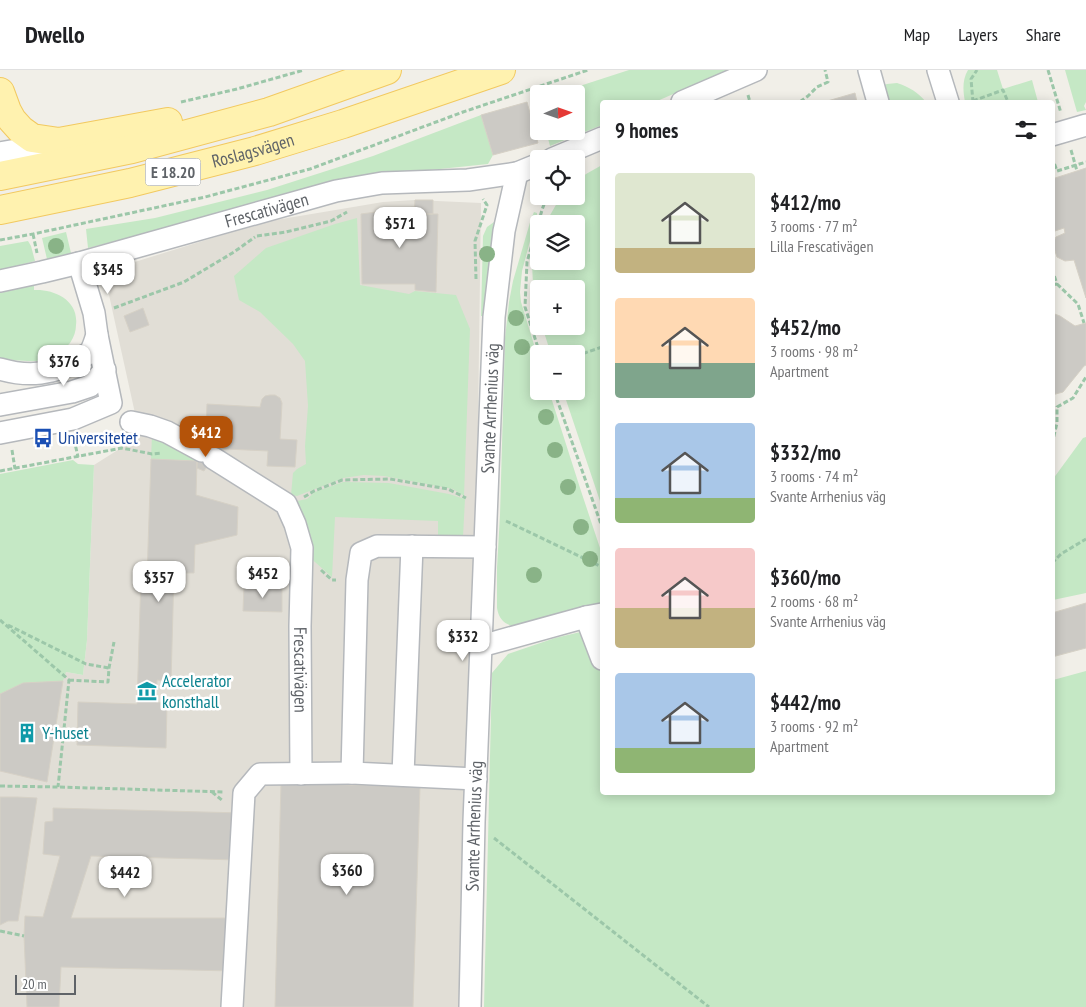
<!DOCTYPE html>
<html lang="en">
<head>
<meta charset="utf-8">
<style>
	body { margin:0; font-family:"PT Sans Narrow",sans-serif; background:#f2f2f2; color:#202124; height:100vh; display:flex; flex-direction:column; font-size:19px; white-space:nowrap }
	* { box-sizing:border-box; margin:0 }
	p { font-size:16px; color:#757577 }
	.icon { flex:none; width:28px; height:28px; fill:none; stroke:currentColor; stroke-width:2; stroke-linecap:round; stroke-linejoin:round }
	.map { position:relative; flex:1; overflow:hidden }
	.details { position:absolute; left:600px; top:30px; width:455px; height:695px; display:flex; flex-direction:column; background:#fff; border-radius:5px; box-shadow:0 2px 12px #0003 }
	.details>* { flex:none }
	.needle { width:32px; rotate:88deg }
	.controls { position:absolute; left:530px; top:15px; display:grid; gap:10px }
	.controls a { display:grid; place-items:center; width:55px; height:55px; border-radius:5px; background:#fff; box-shadow:0 2px 12px #0003; font-size:25px }
	.scale { position:absolute; left:15px; bottom:12px; width:61px; box-sizing:border-box; padding-left:5px; border:2px solid #5f6368; border-top:0; font-size:14px; line-height:18px; white-space:nowrap; color:#5f6368; -webkit-text-stroke:4px #fff; paint-order:stroke }
	.price { position:absolute; translate:-50% -42px; padding:0 11px; border-radius:10px; background:#fff; color:#222; font-size:16px; line-height:32px; filter:drop-shadow(0 1px 2px #0008) }
	.price::after { content:''; position:absolute; left:50%; top:30px; width:15px; height:11px; margin-left:-8px; background:inherit; clip-path:polygon(0 0,100% 0,50% 100%) }
	.price.on { background:#b45309; color:#fff }
	ul { padding:0; list-style:none }
	li { display:flex; align-items:center; gap:15px; height:125px; padding:0 15px }
	li span { display:grid; place-items:center; flex:none; width:140px; height:100px; border-radius:5px; color:#555 }
	li>.icon { margin-inline-start:auto }
	span .icon { width:60px; height:60px; fill:#fffc; stroke-width:1 }
	li b { font-size:21px }
	h2 { display:flex; justify-content:space-between; align-items:center; height:60px; padding:0 15px; font-size:21px }
	header { display:flex; align-items:center; gap:30px; box-sizing:border-box; height:70px; padding:0 25px; background:#fff; border-bottom:1px solid #e0e0e0 }
	header strong { font-size:24px }
	nav { display:flex; gap:28px; margin-inline-start:auto; font-size:18px }
	.map>svg:first-child { display:block }
	.education { fill:#e1ded6 }
	.green { fill:#c5e8c5 }
	.building { fill:#cccac5; stroke:#d6d1c6 }
	.lines { fill:none; stroke-linecap:round; stroke-linejoin:round }
	.minor-casing { stroke:#b5b8bc; stroke-width:24 }
	.major-casing { stroke:#f2c960; stroke-width:30 }
	.path { stroke:#9cc7a9; stroke-width:3; stroke-dasharray:5 2.5; stroke-linecap:butt }
	.minor { stroke:#fff; stroke-width:21 }
	.major { stroke:#fff2af; stroke-width:28 }
	.tree { fill:#89b387 }
	.labels { text-anchor:middle; stroke-width:5; stroke-linejoin:round; paint-order:stroke }
	.shield { fill:#fff; stroke:#8f9295; stroke-width:1 }
	.shield-label { font-size:16px; font-weight:bold; fill:#5f6368 }
	.street-label { font-size:18px; fill:#5f6368; stroke:#fff }
	.transit-label { font-size:18px; fill:#164399; stroke:#fff; text-anchor:start }
	.culture-label { font-size:18px; fill:#0d838f; stroke:#fff; text-anchor:start }
</style>
</head>
<body>
<header>
<strong>Dwello</strong>
<nav><a>Map</a><a>Layers</a><a>Share</a></nav>
</header>
<div class="map">
<svg width="1086" height="937" viewBox="0 0 1086 937">
	<rect width="100%" height="100%" fill="#f1efe8"/>
	<path class="education" d="M415,130L481,133L470,937H0V624L66,602L83,605L87,570L94,395L140,366L109,225L115,208L125,195L264,152L383,132Z"/>
	<path class="green" d="M629,0H728L655,32H602V55L550,76L546,61H576V24H555Z
		M968,0H997L1003,19L1032,10L1038,32H965C963,21 962,10 968,0Z
		M1065,0H1086V32L1084,36L1086,40L1077,42Z
		M897,13C909,17 918,22 926,32H885L881,16L887,14Z
		M481,45L493,85L488,94L382,105L88,178L86,159L155,148L267,120L373,86Z
		M602,95V437L563,321H576V284H551L542,256H576V219H539V248L534,234L532,194L539,169V191H576V154H545L561,126H576V112L586,104Z
		M534,142L537,143V145L522,201L520,222L521,232L539,291V321H549L581,421L602,484V534L517,557C505,555 499,550 497,538V498L500,445L505,268L509,232L513,211L531,149Z
		M357,148L360,215L409,224L415,221L456,225L470,259L464,426L453,419L384,406L364,405L343,408L297,426L291,425L293,403L297,399L306,394L305,376L308,336L305,291L293,274L260,242L239,230L234,206L266,178L335,154Z
		M494,152L484,246H481L483,166L487,157Z
		M66,162L71,183L47,189L42,168Z
		M28,171L31,176L35,191L0,200V176Z
		M34,215V220C54,219 79,230 76,255C76,261 74,267 70,273C67,277 62,280 58,283L59,286C41,294 19,291 0,288V223Z
		M152,365L199,388L197,391L151,389Z
		M1086,367V523L1053,530V409L1083,368Z
		M73,390L78,394L94,395L87,570L83,605L66,602L63,611L0,624V404Z
		M343,412L389,413L449,424L465,429L463,467L438,469V451L335,447L332,507L307,485L292,432L307,429L315,422Z
		M602,557V722H1052L1053,610L1086,601V937H484L492,603L508,584L555,568Z"/>
	<path class="building" d="M855,23L857,32H824Z
		M527,32L538,73L493,85L481,45Z
		M1086,98V228L1074,190L1065,191L1057,187L1055,181L1053,173L1056,167L1065,163L1064,158L1052,162V109Z
		M415,130H433V144H414Z
		M414,137V144H438L436,222L415,220V214H362L361,144Z
		M143,238L149,255L130,262L124,246Z
		M1052,243L1060,246L1075,256L1086,253V295L1084,296L1063,322L1052,325Z
		M270,325H275L280,328L282,333L280,369L297,370L295,397L267,396L268,381L205,378L207,334L260,337L262,329L265,326Z
		M205,378H218L204,401L197,398V391Z
		M151,389L197,391L196,425L238,437L237,465L195,475L194,503H174L171,611L157,610L156,632L167,633L166,678L77,675L78,632L137,634L141,506H147Z
		M244,516L282,517V542L243,541Z
		M1086,533V578L1052,587V543Z
		M63,611L47,712L0,701V624L23,613Z
		M281,713L420,717L413,937H275Z
		M0,727H17L37,728L18,851H8L0,855Z
		M53,738L241,743L239,790L91,786L71,848H233V901L61,897L59,937H27L24,866L25,846L43,847L60,786L43,784L45,752L53,751Z"/>
	<g class="lines">
		<defs>
			<g id="minor">
				<path d="M869,0L878,32"/>
				<path d="M938,0L948,32"/>
				<path d="M682,32L756,0"/>
				<path d="M1052,65L1086,55"/>
				<path d="M0,83L52,74"/>
				<path d="M552,89L602,68"/>
				<path id="s1" d="M0,211L42,202L79,193L336,121L382,113L468,110L517,103L539,94"/>
				<path d="M0,299C27,307 55,305 79,289C82,287 86,285 89,283C93,279 95,270 97,265"/>
				<path d="M0,335L72,322L90,316L105,300"/>
				<path d="M131,352L150,356L167,362L202,381"/>
				<path d="M0,363L73,349L111,333L97,265L94,243L79,193"/>
				<path id="s2" d="M213,388L286,434L295,454L302,478L300,556L301,704"/>
				<path d="M586,547L602,589"/>
				<path d="M481,576L586,547L602,544"/>
				<path d="M403,705L412,476"/>
				<path d="M476,709L352,703L357,510L361,483L377,476L485,477"/>
				<path d="M232,937L244,723L260,704L352,703"/>
				<path id="s3" d="M470,937L474,752L494,247L504,161L517,103"/>
			</g>
			<g id="major">
				<path d="M0,22L7,41L12,50L21,60L32,68L59,72L168,52"/>
				<path d="M0,106L132,79L269,42L387,0"/>
				<path id="s4" d="M0,140L130,113L255,81L343,54L501,0"/>
			</g>
		</defs>
		<use href="#minor" class="minor-casing"/>
		<use href="#major" class="major-casing"/>
		<path class="path" d="M1048,0L1061,43
			M748,25L750,32
			M973,31L1003,20L1008,32
			M181,32L237,19L304,0
			M801,32V31L808,26L817,17L828,12L825,0
			M973,32L971,9L977,0
			M1071,80L1077,101
			M1052,87L1057,101L1086,92
			M33,164L37,183
			M257,166L286,162L331,151L347,142
			M0,170L33,164L205,127L310,99L463,42L588,0
			M1052,181H1055
			M1052,199L1057,214L1052,215
			M476,209L475,171L487,135L483,129
			M1057,214L1078,234L1084,253
			M114,238L184,212L234,182L255,167
			M540,284L525,237L527,192L542,140L547,126
			M576,286L602,277
			M554,321L602,457
			M74,369L78,387
			M1052,374L1057,353V337L1073,328L1086,307
			M12,380L15,399
			M0,401L122,378L152,384L162,383
			M304,427L314,421L342,410L390,409L448,419L466,428
			M506,451L602,497
			M1052,493L1061,484L1086,469
			M321,500L332,510H336
			M0,550L69,610L58,717
			M8,555L86,594L109,598
			M69,610L108,612L109,598L114,572
			M0,716L58,717L224,722
			M212,722L223,731
			M494,768L709,937
			M0,861L24,866"/>
		<use href="#minor" class="minor"/>
		<use href="#major" class="major"/>
	</g>
	<g class="tree">
		<circle cx="56" cy="176" r="8"/>
		<circle cx="487" cy="184" r="8"/>
		<circle cx="516" cy="248" r="8"/>
		<circle cx="522" cy="277" r="8"/>
		<circle cx="546" cy="347" r="8"/>
		<circle cx="555" cy="380" r="8"/>
		<circle cx="568" cy="417" r="8"/>
		<circle cx="581" cy="457" r="8"/>
		<circle cx="590" cy="489" r="8"/>
		<circle cx="534" cy="505" r="8"/>
	</g>
	<defs>
		<symbol id="bus-bare" viewBox="-9 -9 18 18"><path d="M-5-6H5V4H4V6H2V4H-2V6H-4V4H-5ZM-3.5-4V0h7V-4ZM-3.5 1.2v1.5H-2V1.2ZM2 1.2v1.5H3.5V1.2Z" fill="#1a4fb4" stroke="#fff" stroke-width="2.5" paint-order="stroke"/></symbol>
		<symbol id="museum-bare" viewBox="-9 -9 18 18"><path d="M0-6L6-3V-2H-6V-3ZM-5-1h2V3h-2ZM-1-1h2V3h-2ZM3-1h2V3H3ZM-6 4H6V6H-6Z" fill="#0f9aa8" stroke="#fff" stroke-width="2.5" paint-order="stroke"/></symbol>
		<symbol id="building-bare" viewBox="-9 -9 18 18"><path d="M-4-6H4V6H1V3H-1V6H-4ZM-2.5-4.3h1.7v1.8h-1.7ZM.8-4.3h1.7v1.8H.8ZM-2.5-1h1.7V.8h-1.7ZM.8-1h1.7V.8H.8Z" fill="#0f9aa8" stroke="#fff" stroke-width="2.5" paint-order="stroke"/></symbol>
	</defs>
	<g fill-rule="evenodd">
		<use href="#bus-bare" x="29" y="354" width="28" height="28"/>
		<use href="#museum-bare" x="133" y="607" width="28" height="28"/>
		<use href="#building-bare" x="13" y="649" width="28" height="28"/>
	</g>
	<g class="labels">
		<rect class="shield" x="145.5" y="88.5" width="55" height="27" rx="4"/>
		<g class="shield-label">
			<text x="173" y="108">E 18.20</text>
		</g>
		<g class="street-label">
			<text dy="6" stroke="none"><textPath href="#s4" startOffset="260">Roslagsvägen</textPath></text>
			<text dy="6" stroke="none"><textPath href="#s1" startOffset="276">Frescativägen</textPath></text>
			<text dy="6" stroke="none"><textPath href="#s3" startOffset="599">Svante Arrhenius väg</textPath></text>
			<text dy="6" stroke="none"><textPath href="#s2" startOffset="255">Frescativägen</textPath></text>
			<text dy="6" stroke="none"><textPath href="#s3" startOffset="181">Svante Arrhenius väg</textPath></text>
		</g>
		<g class="transit-label">
			<text x="58" y="374">Universitetet</text>
		</g>
		<g class="culture-label">
			<text x="162" y="617">Accelerator<tspan x="162" dy="21">konsthall</tspan></text>
			<text x="42" y="669">Y-huset</text>
		</g>
	</g>
</svg>
<div class="controls">
<a><svg class="needle" viewBox="-14 -14 28 28"><path d="M0-13l5 13h-10z" fill="#e53935"/><path d="M0 13l5-13h-10z" fill="#757577"/></svg></a>
<a><svg class="icon" aria-label="locate" viewBox="0 0 24 24"><circle cx="12" cy="12" r="6"/><path d="M12 2v4M12 18v4M2 12h4M18 12h4"/></svg></a>
<a><svg class="icon" aria-label="layers" viewBox="0 0 24 24"><path d="M12 4l9 5-9 5-9-5zM3 14l9 5 9-5"/></svg></a>
<a>+</a>
<a>−</a>
</div>
<div class="scale">20 m</div>
<b class="price" style="left:400px;top:179px">$571</b>
<b class="price" style="left:108px;top:225px">$345</b>
<b class="price" style="left:64px;top:317px">$376</b>
<b class="price on" style="left:206px;top:388px">$412</b>
<b class="price" style="left:263px;top:529px">$452</b>
<b class="price" style="left:159px;top:533px">$357</b>
<b class="price" style="left:463px;top:592px">$332</b>
<b class="price" style="left:347px;top:826px">$360</b>
<b class="price" style="left:125px;top:828px">$442</b>
<section class="details">
<h2>9 homes<svg class="icon" aria-label="filters" viewBox="0 0 24 24"><path d="M4 7h16M4 17h16"/><circle cx="9" cy="7" r="2"/><circle cx="15" cy="17" r="2"/></svg></h2>
<ul>
<li><span style="background:linear-gradient(#dfe7d0 75%,#c2b280 0)"><svg class="icon" aria-label="home" viewBox="0 0 24 24"><path d="M3 11l9-7 9 7M6 9v11h12V9"/></svg></span><div><b>$412/mo</b><p>3 rooms · 77 m²</p><p>Lilla Frescativägen</p></div></li>
<li><span style="background:linear-gradient(#ffd9b3 65%,#7fa58c 0)"><svg class="icon" aria-label="home" viewBox="0 0 24 24"><path d="M3 11l9-7 9 7M6 9v11h12V9"/></svg></span><div><b>$452/mo</b><p>3 rooms · 98 m²</p><p>Apartment</p></div></li>
<li><span style="background:linear-gradient(#a9c7e8 75%,#8fb573 0)"><svg class="icon" aria-label="home" viewBox="0 0 24 24"><path d="M3 11l9-7 9 7M6 9v11h12V9"/></svg></span><div><b>$332/mo</b><p>3 rooms · 74 m²</p><p>Svante Arrhenius väg</p></div></li>
<li><span style="background:linear-gradient(#f6c9c9 60%,#c2b280 0)"><svg class="icon" aria-label="home" viewBox="0 0 24 24"><path d="M3 11l9-7 9 7M6 9v11h12V9"/></svg></span><div><b>$360/mo</b><p>2 rooms · 68 m²</p><p>Svante Arrhenius väg</p></div></li>
<li><span style="background:linear-gradient(#a9c7e8 75%,#8fb573 0)"><svg class="icon" aria-label="home" viewBox="0 0 24 24"><path d="M3 11l9-7 9 7M6 9v11h12V9"/></svg></span><div><b>$442/mo</b><p>3 rooms · 92 m²</p><p>Apartment</p></div></li>
</ul>
</section>
</div>
</body>
</html>
